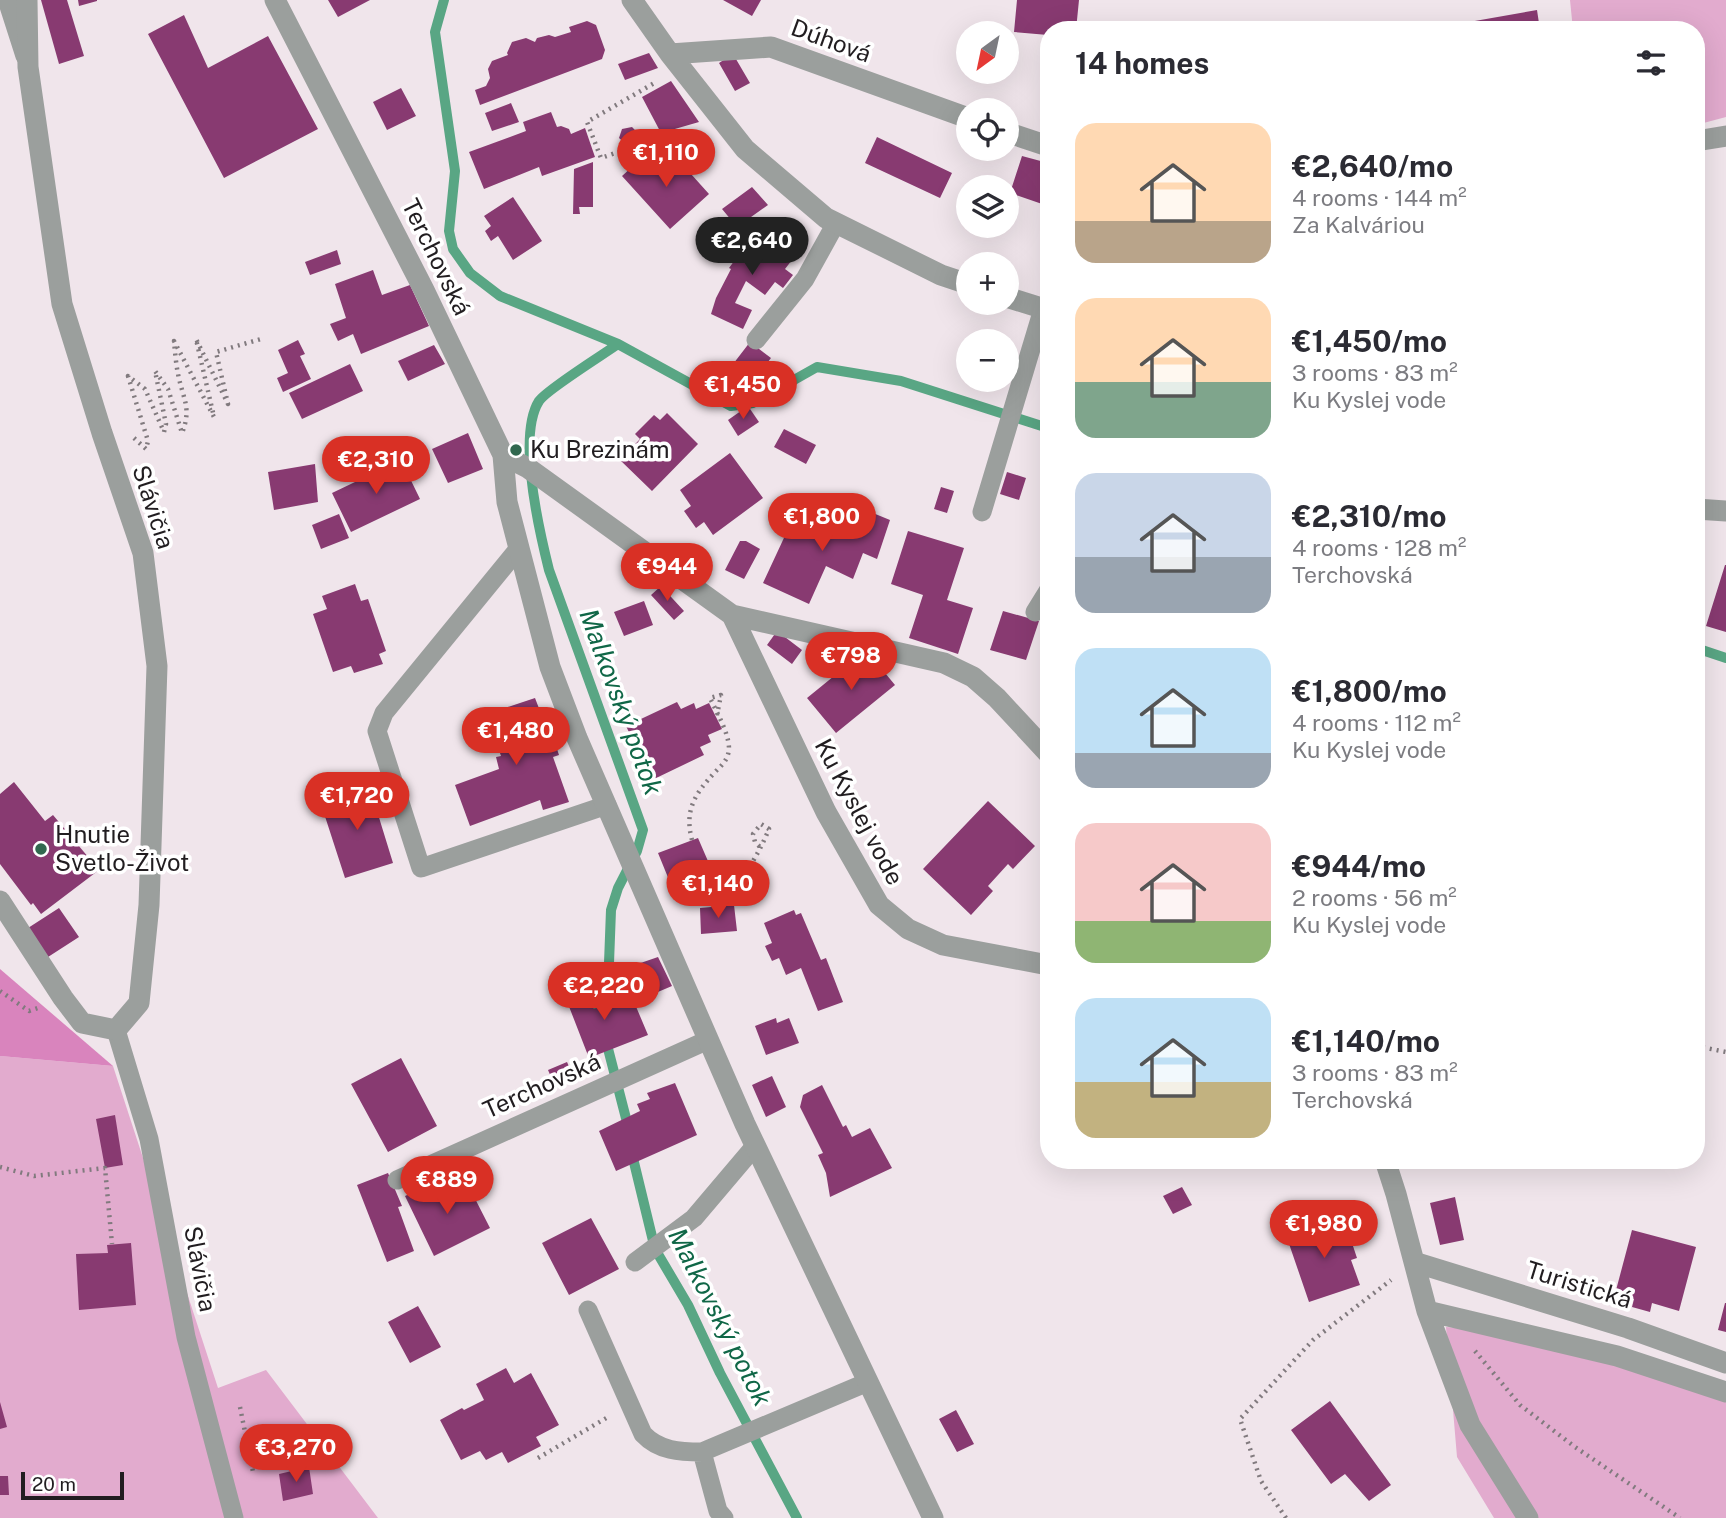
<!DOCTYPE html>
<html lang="en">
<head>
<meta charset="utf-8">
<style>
	body { margin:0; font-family:"Public Sans",sans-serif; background:#f2f2f3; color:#2b2b33; height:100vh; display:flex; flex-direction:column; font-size:26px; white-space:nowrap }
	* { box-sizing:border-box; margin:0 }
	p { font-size:23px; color:#7c7c81 }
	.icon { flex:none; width:38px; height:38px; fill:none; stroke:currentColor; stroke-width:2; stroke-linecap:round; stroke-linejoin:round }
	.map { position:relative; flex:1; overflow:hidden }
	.panel { position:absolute; left:1040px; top:21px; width:665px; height:1148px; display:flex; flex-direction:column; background:#fff; border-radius:28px; box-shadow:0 7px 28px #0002 }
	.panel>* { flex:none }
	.needle { width:46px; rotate:213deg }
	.tools { position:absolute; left:956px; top:21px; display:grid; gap:14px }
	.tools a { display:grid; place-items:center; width:63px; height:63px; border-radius:50%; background:#fff; box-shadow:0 7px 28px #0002; font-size:35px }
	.scale { position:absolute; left:21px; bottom:18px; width:103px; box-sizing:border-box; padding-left:7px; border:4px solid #211d20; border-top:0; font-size:19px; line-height:24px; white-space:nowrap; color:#211d20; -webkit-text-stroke:5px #fff; paint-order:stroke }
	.price { position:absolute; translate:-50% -60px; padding:0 16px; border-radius:24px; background:#d93025; color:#fff; font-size:23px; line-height:46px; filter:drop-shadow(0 2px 4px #0008) }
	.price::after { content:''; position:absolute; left:50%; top:42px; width:21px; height:16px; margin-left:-10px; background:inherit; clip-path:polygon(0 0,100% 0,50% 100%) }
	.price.selected { background:#222; color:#fff }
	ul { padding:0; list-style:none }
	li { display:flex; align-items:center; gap:21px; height:175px; padding:0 35px }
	li span { display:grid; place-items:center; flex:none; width:196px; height:140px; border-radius:21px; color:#555 }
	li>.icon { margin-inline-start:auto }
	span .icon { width:84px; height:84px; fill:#fffc; stroke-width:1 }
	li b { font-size:30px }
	h2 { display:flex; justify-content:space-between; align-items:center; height:84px; padding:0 35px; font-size:30px }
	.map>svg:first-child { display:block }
	.green { fill:#e2abce }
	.forest { fill:#d984bd }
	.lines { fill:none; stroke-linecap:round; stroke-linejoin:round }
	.stream { stroke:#59a684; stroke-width:10 }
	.building { fill:#883a71 }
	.path { stroke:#817a7e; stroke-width:4.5; stroke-dasharray:2 5; stroke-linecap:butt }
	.lane { stroke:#9b9f9d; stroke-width:19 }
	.street { stroke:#9b9f9d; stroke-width:21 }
	.poi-dot { fill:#31684f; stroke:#fff; stroke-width:2.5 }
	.labels { text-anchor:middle; stroke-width:7; stroke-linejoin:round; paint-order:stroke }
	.street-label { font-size:24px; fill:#211d20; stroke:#fff }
	.poi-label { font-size:24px; fill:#211d20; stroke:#fff; text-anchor:start }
	.water-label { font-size:26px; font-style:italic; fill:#106747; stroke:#fff }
</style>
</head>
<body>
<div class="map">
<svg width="1726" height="1518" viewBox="0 0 1726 1518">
	<rect width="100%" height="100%" fill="#f0e5eb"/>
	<path class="green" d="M1570,0H1726V117L1696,125V30H1573Z
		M0,1056L113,1066L218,1388L266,1370L378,1518H0Z
		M1446,1327L1546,1335L1726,1389V1518H1494L1457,1457Z"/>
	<path class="forest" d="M0,969L113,1066L0,1056Z"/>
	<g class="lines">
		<path class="stream" d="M444,0L435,32L455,171L449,231L453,249L470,273L500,296L618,344L731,406L753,403L817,367L901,381L1048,428
			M1696,648L1726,658
			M600,1018L598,1012L609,963L611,910L618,888L637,851L643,830L549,570C539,530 517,436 539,401C546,390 604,354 618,344
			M605,1037L629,1130
			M631,1150L655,1249L688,1305L720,1373L797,1518"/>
	</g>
	<path class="building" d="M41,0H67L84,56L59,64Z
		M78,0H97V1L79,6Z
		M328,0H370L338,17Z
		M723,0H761L752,16Z
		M1017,0H1079L1076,30H1048V35L1014,32Z
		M1537,10L1540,30H1453L1452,25Z
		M184,15L208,68L268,36L318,129L224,178L148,34Z
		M587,21L596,25L605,50L602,59L480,105L475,90L486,86L490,78L488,69L492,61L508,55L507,53L512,42L526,38L535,42L537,38L549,35L555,37L571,32L569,27Z
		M649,53L658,68L625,80L618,64Z
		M733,54L750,83L735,91L719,63Z
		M671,81L699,122L661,133L642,97Z
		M401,88L416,116L387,130L373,102Z
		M511,103L519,122L492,131L485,113Z
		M551,112L557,127L561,126L569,129L571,134L585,128L595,157L542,176L539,167L484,189L469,152L526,131L523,122Z
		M632,127L639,134L636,142L627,145L619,138L622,129Z
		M877,137L952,173L940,198L865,163Z
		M673,154L709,194L670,229L622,176L643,157L655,170Z
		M1022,156L1048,163V194L1045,205L1010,193Z
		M593,162V207H579L580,214H573L574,169Z
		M752,187L768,205L737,227L722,209Z
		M513,197L542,241L513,260L498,236L491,241L485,231L491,226L484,216Z
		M757,230L795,256L785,269L793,275L783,288L775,282L765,295L746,281L735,303L752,310L743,329L711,314L716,298L731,269L729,268Z
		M337,250L341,264L310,275L305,262Z
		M373,270L382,295L410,285L429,326L361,354L353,334L338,341L330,324L346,318L335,284Z
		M298,340L305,354L300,356L311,379L283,392L277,378L288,373L278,350Z
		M750,342L771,358L744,393L734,386L728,394L717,385Z
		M434,345L445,364L408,381L398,361Z
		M350,364L363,391L302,419L289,393Z
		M748,406L759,422L738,436L728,420Z
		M667,413L698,444L652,491L620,460L640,439L635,434L654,415L660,420Z
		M784,429L816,445L806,464L774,447Z
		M468,433L483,469L448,483L432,449Z
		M730,453L763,498L713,535L704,522L696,528L684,511L691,506L680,490Z
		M401,460L420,499L351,532L332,493Z
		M315,464L318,502L274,510L268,472Z
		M1007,472L1026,478L1019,500L1000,494Z
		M941,487L954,491L947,513L934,509Z
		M868,511L890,520L877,559L863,553L853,579L826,566L809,604L763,583L796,512L842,533L845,526L859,533Z
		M339,514L349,538L321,549L312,525Z
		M908,531L964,548L947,600L973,608L958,654L909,638L923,595L891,584Z
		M740,541H746L760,549L744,579L725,570Z
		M1725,565H1726V632L1706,626Z
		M355,584L361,601L368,599L386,651L379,654L383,664L354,673L351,666L333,672L313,614L327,609L322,596Z
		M661,586L684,611L674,620L651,595Z
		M644,601L653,625L624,636L614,612Z
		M1003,611L1039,621L1026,660L990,650Z
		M777,631L802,650L792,664L767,645Z
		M866,650L895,685L836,733L807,698Z
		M535,698L540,711L544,710L559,755L553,757L569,802L543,810L540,800L470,826L455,785L499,769L496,757L501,756L487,714Z
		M677,702L681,709L694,703L696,709L709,703L722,729L708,735L711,742L700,747L704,755L652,780L626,726Z
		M14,782L45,821L53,815L99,870L41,914L33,903L31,905L0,864V794Z
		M369,785L393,863L345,878L320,801Z
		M988,801L1035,846L1013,869L1008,864L988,886L993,891L971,915L923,869Z
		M698,838L717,882L676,897L658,853Z
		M734,905L737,931L701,934L700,908Z
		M59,908L79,937L48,957L28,928Z
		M794,910L796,915L801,913L821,960L826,958L843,1002L818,1011L801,968L786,975L779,958L772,961L765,946L772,943L764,923Z
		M658,957L672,986L639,1000L626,968Z
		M585,984L594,1009L632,997L648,1035L589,1058L563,991Z
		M776,1018L777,1023L789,1018L799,1043L766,1055L755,1026Z
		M401,1058L437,1126L388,1152L351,1084Z
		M567,1062L574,1078L555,1086L548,1070Z
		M772,1076L786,1107L766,1117L752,1085Z
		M675,1083L697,1135L616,1171L599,1131L640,1111L637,1104L650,1099L647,1093Z
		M822,1085L843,1127L846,1125L852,1137L870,1128L892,1168L830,1197L826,1173L818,1155L823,1153L800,1107L803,1095Z
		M115,1115L123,1165L105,1168L96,1119Z
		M1536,1160H1563L1560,1169Z
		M388,1173L402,1206L398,1207L414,1251L387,1262L357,1185Z
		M435,1182L442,1195L467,1183L490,1228L434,1256L405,1196Z
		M1182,1187L1192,1205L1173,1214L1163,1196Z
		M1455,1197L1464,1240L1440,1245L1430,1203Z
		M591,1218L619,1269L569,1295L542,1243Z
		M1336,1218L1345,1242L1351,1240L1357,1258L1351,1260L1360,1285L1309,1302L1286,1235Z
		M1632,1230L1696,1247L1679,1311L1652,1303L1650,1312L1632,1307L1634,1299L1615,1294Z
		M131,1243L136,1305L79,1310L76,1254L108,1253L107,1245Z
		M1725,1303H1726V1332L1718,1330Z
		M418,1306L441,1347L410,1363L388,1322Z
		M506,1368L514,1383L531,1373L559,1425L536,1437L541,1446L508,1463L502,1452L486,1460L480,1451L461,1460L440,1420L462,1408L464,1410L484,1400L476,1384Z
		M1330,1401L1391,1485L1369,1501L1345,1474L1331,1484L1291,1430Z
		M0,1402L7,1427L0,1429Z
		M956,1410L974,1444L957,1452L939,1419Z
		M309,1467L313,1494L283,1501L279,1474Z
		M0,1476H8L9,1495H0Z"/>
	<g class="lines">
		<path class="path" d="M653,140L601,158L587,122L656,82
			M134,438L146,449L148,441L128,376L145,389L164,432L166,424L155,371L168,389L182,433C192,408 183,399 178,374C176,364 175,352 174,341L214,417L196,339L228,404L216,352L261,339
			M692,840C684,810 695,794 715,772C722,765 728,760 729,749C729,733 717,713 710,698L721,695L717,715
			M721,906C741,882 757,858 769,829L761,824L753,834L755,842L761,848
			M0,991L29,1011L38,1008
			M1696,1046L1726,1052
			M0,1167L34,1176L105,1168L112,1244
			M1475,1351L1520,1405L1575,1447L1680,1518
			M240,1407L253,1472
			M538,1458L608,1417
			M1286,1518L1261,1481L1240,1419L1313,1340L1391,1280"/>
		<path class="lane" d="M7,0L25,56
			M756,340L805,279L836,223
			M982,512L1043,309
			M519,548L384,713L377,731L421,868L607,805
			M1035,612L1048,591
			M116,1030L149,1139L186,1337L234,1518
			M397,1180L708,1040
			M635,1262L694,1218L755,1146
			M588,1310L643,1434C659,1451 680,1452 702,1452L868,1382
			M702,1452L718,1511L724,1518"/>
		<path class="street" d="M275,0L424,290L503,455L507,502L550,667L577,738L745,1124L933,1518
			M632,0L670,54L745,149L826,218L941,275L968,284
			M670,54L771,47L968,118
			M1006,132L1048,146
			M1696,141L1726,136
			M1006,297L1048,310
			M503,455L528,468L732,615L944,663L973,677L997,698L1048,753
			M1696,509L1726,511
			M732,615L826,812L879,905L908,929L943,945L1048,965
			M0,901L63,998L82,1023L116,1030L139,1003L149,905L157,666L143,553L102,433L62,304L28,67L27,0
			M1385,1160L1396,1194L1427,1311L1470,1425L1528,1518
			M1414,1262L1628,1328L1726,1363
			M1427,1311L1617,1356L1726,1392"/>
	</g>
	<g class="poi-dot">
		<circle cx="516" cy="450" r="7"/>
		<circle cx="41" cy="849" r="7"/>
	</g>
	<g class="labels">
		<g class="street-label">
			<text transform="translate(831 41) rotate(20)" y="8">Dúhová</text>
			<text transform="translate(436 257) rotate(64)" y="8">Terchovská</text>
			<text transform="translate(153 507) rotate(72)" y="8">Slávičia</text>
			<text transform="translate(859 812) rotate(62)" y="8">Ku Kyslej vode</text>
			<text transform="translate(542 1086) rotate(-24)" y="8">Terchovská</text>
			<text transform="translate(200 1269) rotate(79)" y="8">Slávičia</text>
			<text transform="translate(1579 1285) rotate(17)" y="8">Turistická</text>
		</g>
		<g class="poi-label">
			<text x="530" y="458">Ku Brezinám</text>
			<text x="55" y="843">Hnutie<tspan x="55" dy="28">Svetlo-Život</tspan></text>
		</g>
		<g class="water-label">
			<text transform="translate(621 702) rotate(70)" y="9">Malkovský potok</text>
			<text transform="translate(720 1317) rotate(63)" y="9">Malkovský potok</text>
		</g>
	</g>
</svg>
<div class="tools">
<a><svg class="needle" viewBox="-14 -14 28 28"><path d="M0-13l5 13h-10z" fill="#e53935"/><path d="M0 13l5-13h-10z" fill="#7c7c81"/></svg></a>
<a><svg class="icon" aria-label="locate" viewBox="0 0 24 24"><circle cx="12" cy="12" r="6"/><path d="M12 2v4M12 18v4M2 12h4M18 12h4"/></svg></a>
<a><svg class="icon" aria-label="layers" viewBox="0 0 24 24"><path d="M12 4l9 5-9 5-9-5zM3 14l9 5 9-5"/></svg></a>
<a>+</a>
<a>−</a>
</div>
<div class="scale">20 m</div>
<b class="price" style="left:666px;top:189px">€1,110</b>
<b class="price selected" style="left:752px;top:277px">€2,640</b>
<b class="price" style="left:743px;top:421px">€1,450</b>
<b class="price" style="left:376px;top:496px">€2,310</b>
<b class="price" style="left:822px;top:553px">€1,800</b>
<b class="price" style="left:667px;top:603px">€944</b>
<b class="price" style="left:851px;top:692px">€798</b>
<b class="price" style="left:516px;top:767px">€1,480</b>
<b class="price" style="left:357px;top:832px">€1,720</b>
<b class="price" style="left:718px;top:920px">€1,140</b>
<b class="price" style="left:604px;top:1022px">€2,220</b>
<b class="price" style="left:447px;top:1216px">€889</b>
<b class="price" style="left:1324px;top:1260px">€1,980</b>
<b class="price" style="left:296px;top:1484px">€3,270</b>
<section class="panel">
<h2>14 homes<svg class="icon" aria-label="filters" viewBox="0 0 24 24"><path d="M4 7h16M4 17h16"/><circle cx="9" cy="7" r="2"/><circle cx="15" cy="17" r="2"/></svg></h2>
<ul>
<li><span style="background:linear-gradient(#ffd9b3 70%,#b9a48a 0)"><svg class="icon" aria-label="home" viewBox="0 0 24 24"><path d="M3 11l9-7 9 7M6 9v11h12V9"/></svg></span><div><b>€2,640/mo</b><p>4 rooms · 144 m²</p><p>Za Kalváriou</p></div></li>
<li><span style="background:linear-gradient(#ffd9b3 60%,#7fa58c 0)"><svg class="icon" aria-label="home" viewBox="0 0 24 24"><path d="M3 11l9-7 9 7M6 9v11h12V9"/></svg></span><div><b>€1,450/mo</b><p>3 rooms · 83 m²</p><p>Ku Kyslej vode</p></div></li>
<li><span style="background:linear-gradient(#c9d6e8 60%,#9aa5b1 0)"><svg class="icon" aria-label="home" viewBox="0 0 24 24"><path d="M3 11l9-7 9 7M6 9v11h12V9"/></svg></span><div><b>€2,310/mo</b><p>4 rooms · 128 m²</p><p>Terchovská</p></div></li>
<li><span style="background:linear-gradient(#bfe0f5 75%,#9aa5b1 0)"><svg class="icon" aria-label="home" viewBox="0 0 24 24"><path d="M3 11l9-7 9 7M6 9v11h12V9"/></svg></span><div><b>€1,800/mo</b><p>4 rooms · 112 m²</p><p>Ku Kyslej vode</p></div></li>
<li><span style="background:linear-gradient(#f6c9c9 70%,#8fb573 0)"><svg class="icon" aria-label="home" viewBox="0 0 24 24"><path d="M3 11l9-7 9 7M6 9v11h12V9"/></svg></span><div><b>€944/mo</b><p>2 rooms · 56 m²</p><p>Ku Kyslej vode</p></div></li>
<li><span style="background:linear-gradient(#bfe0f5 60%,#c2b280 0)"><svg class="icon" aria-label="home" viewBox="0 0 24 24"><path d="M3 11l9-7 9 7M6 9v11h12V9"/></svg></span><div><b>€1,140/mo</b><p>3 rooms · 83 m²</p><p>Terchovská</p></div></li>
</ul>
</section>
</div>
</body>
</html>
